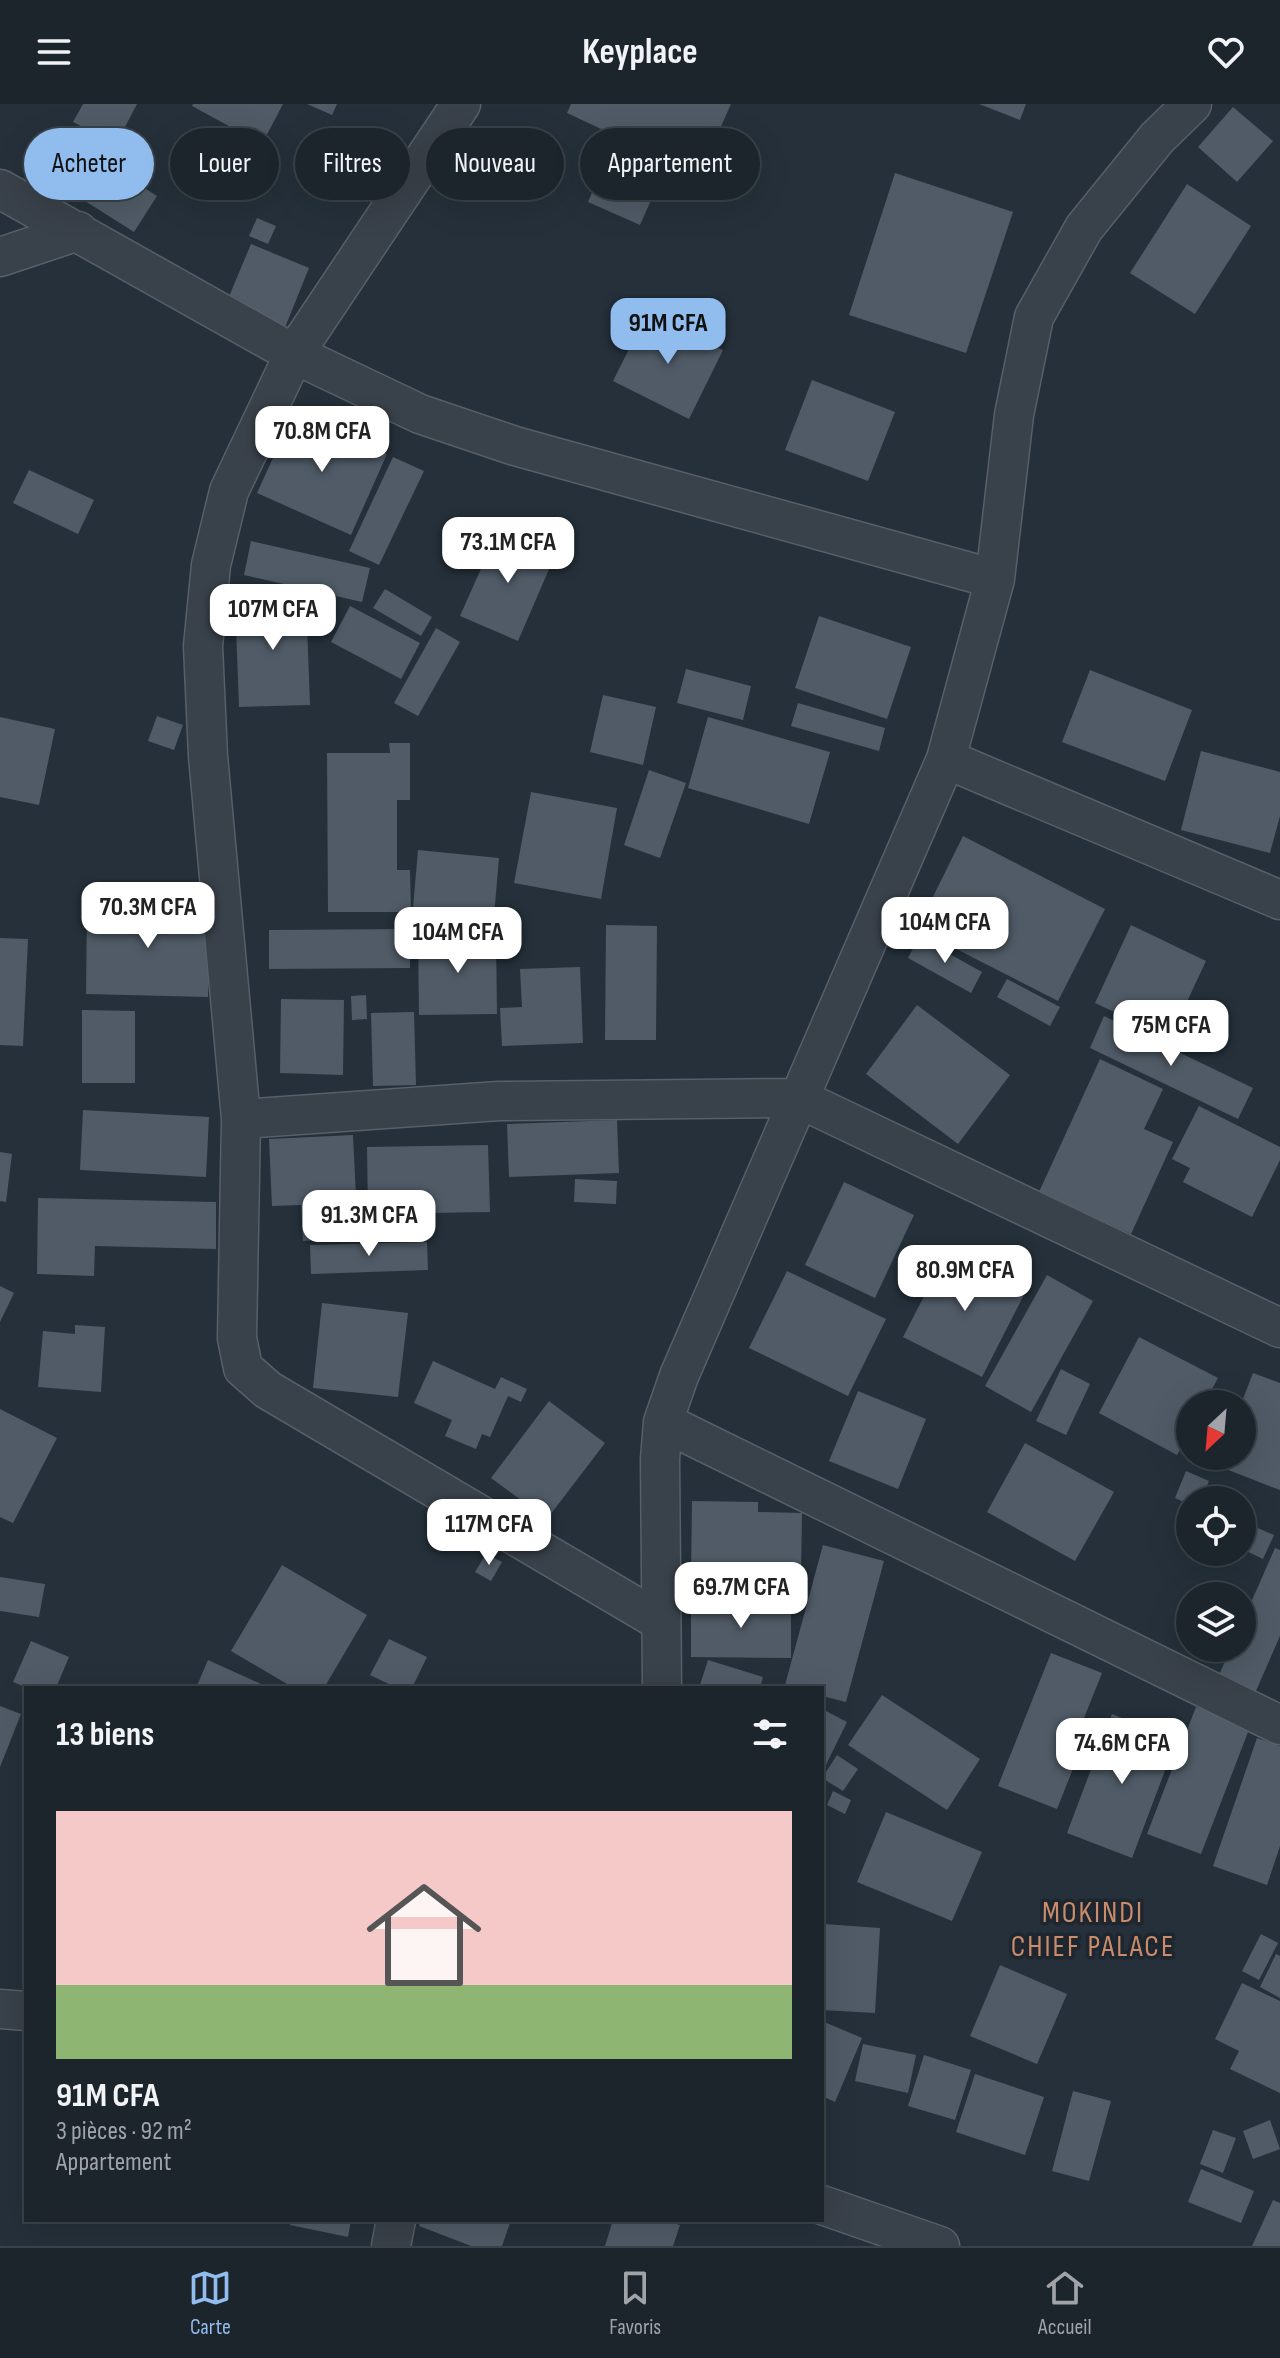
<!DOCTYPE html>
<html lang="fr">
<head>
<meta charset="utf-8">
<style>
	body { margin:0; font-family:"Sofia Sans Condensed",sans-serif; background:#252c34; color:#f1f3f6; height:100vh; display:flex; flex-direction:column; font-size:30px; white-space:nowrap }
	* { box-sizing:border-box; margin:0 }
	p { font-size:26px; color:#a0a4a9 }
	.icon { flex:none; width:44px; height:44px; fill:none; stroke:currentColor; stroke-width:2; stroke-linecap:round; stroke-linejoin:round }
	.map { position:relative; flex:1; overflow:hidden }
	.details { position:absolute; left:24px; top:1582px; width:800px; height:536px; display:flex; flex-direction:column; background:#1c242c; border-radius:0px; box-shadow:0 8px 32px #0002,0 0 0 2px #3a4148 }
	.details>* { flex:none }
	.top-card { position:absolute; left:24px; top:24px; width:800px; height:72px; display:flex; gap:16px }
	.needle { width:52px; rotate:206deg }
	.buttons { position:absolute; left:1176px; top:1286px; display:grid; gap:16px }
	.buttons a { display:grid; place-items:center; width:80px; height:80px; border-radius:50%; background:#1c242c; box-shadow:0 8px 32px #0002,0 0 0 2px #3a4148; font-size:40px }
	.price { position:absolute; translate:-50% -68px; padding:0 18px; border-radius:16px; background:#fff; color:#222; font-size:26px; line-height:52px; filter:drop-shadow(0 2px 4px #0008) }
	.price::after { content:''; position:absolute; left:50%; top:48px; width:24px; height:18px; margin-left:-12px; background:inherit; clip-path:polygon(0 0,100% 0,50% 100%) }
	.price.selected { background:#91bcee; color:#111 }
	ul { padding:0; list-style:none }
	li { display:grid; align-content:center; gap:16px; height:424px; padding:0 32px }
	li span { display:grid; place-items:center; height:248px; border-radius:0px; color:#555 }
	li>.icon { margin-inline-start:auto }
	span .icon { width:144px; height:144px; fill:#fffc; stroke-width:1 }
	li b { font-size:34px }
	h2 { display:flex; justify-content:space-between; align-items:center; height:96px; padding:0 32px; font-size:34px }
	.tag { padding:0 28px; border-radius:36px; background:#1c242c; box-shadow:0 8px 32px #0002,0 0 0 2px #3a4148; font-size:28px; line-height:72px }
	.tag.selected { background:#91bcee; color:#111 }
	header { display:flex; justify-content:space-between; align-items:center; height:104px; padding:0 32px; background:#1c242c; font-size:36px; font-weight:700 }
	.tab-bar { display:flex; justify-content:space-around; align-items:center; height:112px; border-top:2px solid #3a4148; background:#1c242c; font-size:22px; color:#a0a4a9 }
	.tab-bar a { display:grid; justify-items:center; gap:4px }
	.tab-bar .selected { color:#91bcee }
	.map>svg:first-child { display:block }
	.building { fill:#505b67 }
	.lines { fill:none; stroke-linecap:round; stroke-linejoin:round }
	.minor-casing { stroke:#575f68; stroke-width:41 }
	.minor { stroke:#39414a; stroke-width:38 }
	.labels { text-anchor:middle; stroke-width:7; stroke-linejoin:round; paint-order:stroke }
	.quarter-label { font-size:30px; letter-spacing:2px; fill:#ca8c6b; stroke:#1e262f }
</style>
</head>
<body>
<header><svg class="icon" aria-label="menu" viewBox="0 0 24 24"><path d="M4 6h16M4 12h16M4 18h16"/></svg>Keyplace<svg class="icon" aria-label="heart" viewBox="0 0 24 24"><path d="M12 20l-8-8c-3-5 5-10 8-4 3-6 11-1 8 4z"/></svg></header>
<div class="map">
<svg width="1280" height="2142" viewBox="0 0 1280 2142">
	<rect width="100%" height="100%" fill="#25303a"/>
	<path class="building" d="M83,0H137L116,40L73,18Z
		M193,0H283L262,40L192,2Z
		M307,0H337L332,11Z
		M571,0H731L700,69L669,56L640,121L588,98L616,32L567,9Z
		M979,0H1026L1020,16Z
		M1233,3L1273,37L1237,78L1198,43Z
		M97,54L157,92L134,128L74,90Z
		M895,69L1013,108L966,249L849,211Z
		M1187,80L1251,122L1195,210L1130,169Z
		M257,114L276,122L268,140L249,132Z
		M251,140L309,164L284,226L225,202Z
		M647,209L723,246L689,315L613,277Z
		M812,276L895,308L868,377L785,346Z
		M294,308L387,350L351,431L257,389Z
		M393,353L424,367L379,461L349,447Z
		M29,366L94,396L78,430L13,399Z
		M499,424L556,449L518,537L460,512Z
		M251,437L370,464L362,498L244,471Z
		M385,485L432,513L421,532L373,504Z
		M306,493L310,601L239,603L235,496Z
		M350,502L420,539L401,575L331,538Z
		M819,512L911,543L887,615L795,584Z
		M436,524L460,538L418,612L394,599Z
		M686,565L751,582L743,616L677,599Z
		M1090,566L1192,606L1165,677L1062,638Z
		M603,591L656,603L643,661L590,648Z
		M798,599L885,624L879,647L791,622Z
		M157,612L183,621L174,646L148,637Z
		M0,613L55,625L39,701L0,693Z
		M708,613L830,648L809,720L688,684Z
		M389,639H410V696H397V766H410L411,808H328L327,649H390Z
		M1201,647L1280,668V712L1270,749L1181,726Z
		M649,666L686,679L660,754L624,741Z
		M531,688L617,704L601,795L514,779Z
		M963,732L1105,805L1058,897L917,825Z
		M418,746L499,754L494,812L413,804Z
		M87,799L209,802L208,893L86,890Z
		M606,821L657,822L656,936H605Z
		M1131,821L1206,857L1170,934L1095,899Z
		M410,825V864L269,865V826Z
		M496,831L497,910L419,911L418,832Z
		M919,833L982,868L971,889L908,854Z
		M0,834L28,835L23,942L0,941Z
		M580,863L583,939L502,942L500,904L522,903L520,865Z
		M1007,875L1060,903L1050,922L997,893Z
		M366,891L367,915L352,916L351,892Z
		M281,895L344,896L343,971L280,969Z
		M917,901L1010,971L958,1040L866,970Z
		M82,906L135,907V979H82Z
		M414,908L416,981L373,982L371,909Z
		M1104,912L1253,984L1238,1015L1090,944Z
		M1100,955L1163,985L1144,1025L1173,1038L1131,1130L1039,1088Z
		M1199,1002L1280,1043V1056L1252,1113L1183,1078L1190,1064L1172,1055Z
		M83,1006L209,1013L206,1073L80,1066Z
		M617,1016L619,1069L509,1073L507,1020Z
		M353,1031L358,1134L303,1137L301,1101L272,1102L269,1035Z
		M488,1041L490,1108L368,1110L367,1043Z
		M0,1048L12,1050L6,1098L0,1097Z
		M575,1075L617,1077L616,1100L574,1098Z
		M844,1078L914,1111L875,1194L805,1161Z
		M38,1094L216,1098V1145L95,1142L94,1172L37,1170Z
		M427,1138L428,1166L311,1170L310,1141Z
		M949,1144L1027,1185L982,1273L903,1233Z
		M787,1167L886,1215L848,1292L749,1244Z
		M1047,1171L1093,1197L1031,1308L985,1282Z
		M0,1182L14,1189L0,1218Z
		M322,1199L408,1209L398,1293L313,1284Z
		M75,1221L105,1223L101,1288L38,1283L43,1227L75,1230Z
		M1139,1233L1218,1274L1204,1300H1190V1327L1177,1351L1099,1309Z
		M433,1257L495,1285L501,1273L527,1285L521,1298L508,1292L490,1333L482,1330L476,1345L445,1332L452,1316L414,1299Z
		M1061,1265L1090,1280L1066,1331L1036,1317Z
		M1253,1269L1280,1279V1386L1218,1362L1221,1352H1242L1241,1300Z
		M858,1287L926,1315L898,1385L829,1357Z
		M549,1297L605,1339L547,1415L491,1374Z
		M0,1305L57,1334L13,1419L0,1413Z
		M1025,1339L1114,1388L1075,1457L987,1408Z
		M1186,1367L1209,1377L1201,1396H1190V1401L1175,1394Z
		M692,1397L758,1398V1408L802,1409L801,1473L691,1471Z
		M1242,1417L1274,1431L1263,1455L1242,1445Z
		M823,1441L884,1457L846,1598L822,1592V1584H794L785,1581Z
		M1275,1444L1280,1446V1532L1252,1596L1215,1580L1231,1544H1242V1519Z
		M486,1450L502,1458L491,1477L475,1468Z
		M282,1461L367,1511L324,1584H294L231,1547Z
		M0,1473L45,1480L39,1513L0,1507Z
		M691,1497L791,1499V1554L691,1553Z
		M389,1535L427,1553L412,1584H397L370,1571Z
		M31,1537L69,1553L56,1584H28L13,1578Z
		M1051,1549L1102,1569L1078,1629L1086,1632L1057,1705L998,1682Z
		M208,1556L270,1584H196Z
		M708,1556L763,1573L760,1584H699Z
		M882,1591L980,1655L947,1706L848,1641Z
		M0,1602L21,1610L0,1663Z
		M1196,1603L1250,1623L1201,1750L1147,1730Z
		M822,1605L847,1618L822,1669Z
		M1112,1610L1177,1635L1132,1754L1067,1729Z
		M1257,1634L1280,1642V1742L1267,1781L1213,1762Z
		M837,1651L858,1665L843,1687L822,1674Z
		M833,1687L851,1696L845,1710L827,1701Z
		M886,1708L982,1748L952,1817L857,1778Z
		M824,1820L880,1824L875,1909L822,1906Z
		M1261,1830L1278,1839L1259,1876L1242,1867Z
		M1276,1850L1280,1852V1894L1260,1883Z
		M1000,1861L1067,1890L1037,1960L970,1932Z
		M1242,1879L1280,1897V1989L1230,1965L1239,1947L1215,1935Z
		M822,1917L862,1934L835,1998L822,1992Z
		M863,1940L916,1951L908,1989L855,1977Z
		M924,1951L971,1966L955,2016L908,2002Z
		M975,1970L1044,1993L1025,2051L956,2028Z
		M1073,1987L1111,1997L1089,2077L1052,2067Z
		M1270,2016L1280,2045L1253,2055L1243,2027Z
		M1213,2026L1236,2034L1223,2069L1200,2060Z
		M1201,2065L1254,2087L1241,2119L1188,2098Z
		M1273,2096L1280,2099V2142H1252Z
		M291,2116H351L348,2133L290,2121Z
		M421,2116H511L502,2142H471L419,2122Z
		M613,2116H664L680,2121L673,2142H605Z"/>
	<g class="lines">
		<defs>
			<path id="minor" d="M461,0L294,250L229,387L211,461L203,542L208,652L241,1015L237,1234L243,1264L268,1286L660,1517
				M0,85L294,250L420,310L515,342L995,475
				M0,153L78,127
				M946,655L1280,796
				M241,1015L499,997L798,994L1280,1224
				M663,1318L1280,1621
				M662,1584L660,1355L663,1318L679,1272L946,655L995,475L1014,311L1034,213L1084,124L1157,34L1192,0
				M0,1905L26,1907
				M822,2101L940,2142
				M391,2142L396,2116"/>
		</defs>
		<use href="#minor" class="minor-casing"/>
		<use href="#minor" class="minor"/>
	</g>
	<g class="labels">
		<g class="quarter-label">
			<text x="1093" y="1818">MOKINDI<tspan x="1093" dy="34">CHIEF PALACE</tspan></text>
		</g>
	</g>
</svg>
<div class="buttons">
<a><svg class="needle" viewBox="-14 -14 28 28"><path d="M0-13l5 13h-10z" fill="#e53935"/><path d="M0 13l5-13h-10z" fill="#a0a4a9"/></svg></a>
<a><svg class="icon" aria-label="locate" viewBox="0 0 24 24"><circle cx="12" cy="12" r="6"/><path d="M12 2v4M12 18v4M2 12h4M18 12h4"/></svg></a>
<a><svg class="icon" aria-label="layers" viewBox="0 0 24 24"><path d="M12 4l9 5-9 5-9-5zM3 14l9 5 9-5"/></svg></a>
</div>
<b class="price selected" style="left:668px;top:262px">91M CFA</b>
<b class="price" style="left:322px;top:370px">70.8M CFA</b>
<b class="price" style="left:508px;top:481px">73.1M CFA</b>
<b class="price" style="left:273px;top:548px">107M CFA</b>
<b class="price" style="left:148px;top:846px">70.3M CFA</b>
<b class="price" style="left:945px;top:861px">104M CFA</b>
<b class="price" style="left:458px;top:871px">104M CFA</b>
<b class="price" style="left:1171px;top:964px">75M CFA</b>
<b class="price" style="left:369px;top:1154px">91.3M CFA</b>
<b class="price" style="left:965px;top:1209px">80.9M CFA</b>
<b class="price" style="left:489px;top:1463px">117M CFA</b>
<b class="price" style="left:741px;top:1526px">69.7M CFA</b>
<b class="price" style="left:1122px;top:1682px">74.6M CFA</b>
<div class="top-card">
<a class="tag selected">Acheter</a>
<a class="tag">Louer</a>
<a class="tag">Filtres</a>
<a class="tag">Nouveau</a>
<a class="tag">Appartement</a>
</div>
<section class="details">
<h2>13 biens<svg class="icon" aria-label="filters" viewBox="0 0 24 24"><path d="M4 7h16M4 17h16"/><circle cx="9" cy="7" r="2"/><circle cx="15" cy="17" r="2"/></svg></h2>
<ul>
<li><span style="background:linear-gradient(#f6c9c9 70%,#8fb573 0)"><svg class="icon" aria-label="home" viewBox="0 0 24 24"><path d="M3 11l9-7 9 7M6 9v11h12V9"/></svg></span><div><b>91M CFA</b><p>3 pièces · 92 m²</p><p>Appartement</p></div></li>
</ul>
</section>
</div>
<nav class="tab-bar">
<a class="selected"><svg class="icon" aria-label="map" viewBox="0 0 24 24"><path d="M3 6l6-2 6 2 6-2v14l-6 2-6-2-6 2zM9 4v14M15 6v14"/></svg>Carte</a>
<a><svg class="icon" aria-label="saved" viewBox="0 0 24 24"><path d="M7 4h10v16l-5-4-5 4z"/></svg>Favoris</a>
<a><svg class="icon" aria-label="home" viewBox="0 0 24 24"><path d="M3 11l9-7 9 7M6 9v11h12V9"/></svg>Accueil</a>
</nav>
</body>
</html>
